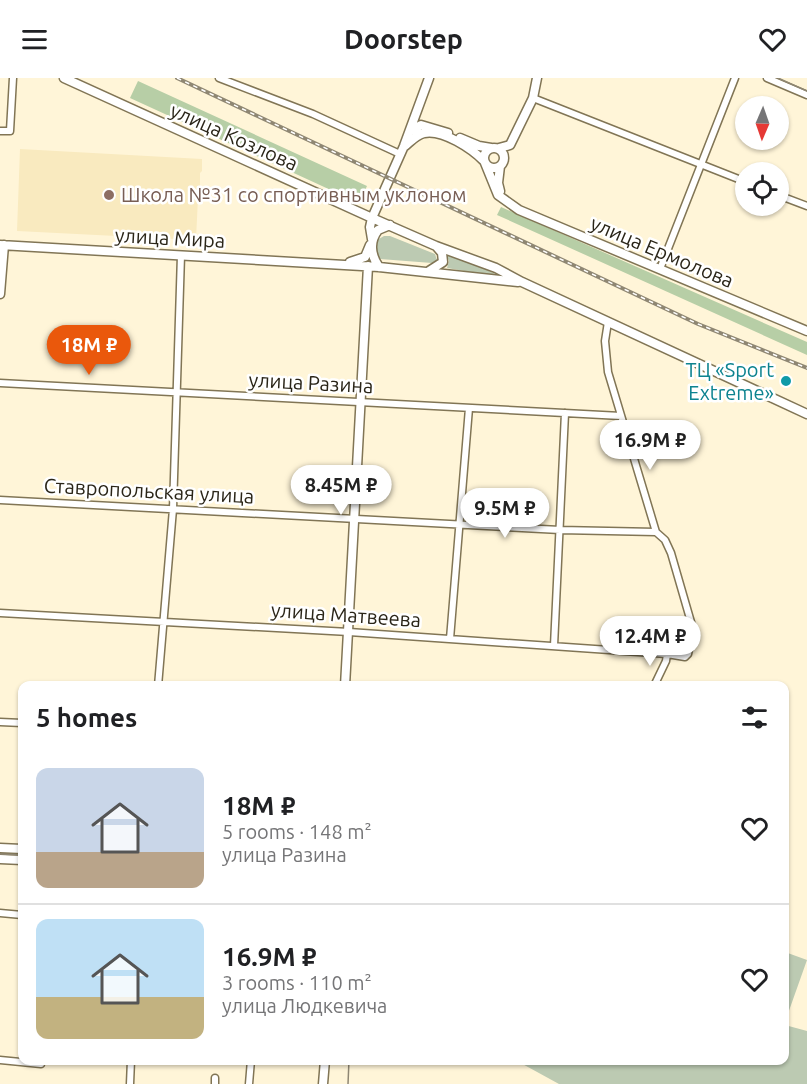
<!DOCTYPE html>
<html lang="en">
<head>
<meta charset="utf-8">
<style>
	body { margin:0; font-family:Ubuntu,sans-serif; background:#f2f2f2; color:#202124; height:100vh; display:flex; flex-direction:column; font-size:22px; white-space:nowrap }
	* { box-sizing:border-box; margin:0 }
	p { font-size:20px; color:#757577 }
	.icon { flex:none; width:33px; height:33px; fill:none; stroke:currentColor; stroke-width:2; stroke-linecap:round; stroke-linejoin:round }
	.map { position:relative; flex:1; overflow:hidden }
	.panel { position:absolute; left:18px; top:603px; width:771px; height:384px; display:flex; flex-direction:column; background:#fff; border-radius:12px; box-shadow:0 2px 4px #0004 }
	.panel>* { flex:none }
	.needle { width:39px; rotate:182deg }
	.tools { position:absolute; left:735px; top:18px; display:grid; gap:12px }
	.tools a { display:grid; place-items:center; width:54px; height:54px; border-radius:50%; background:#fff; box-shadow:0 2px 4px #0004; font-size:30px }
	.price { position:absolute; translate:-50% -51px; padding:0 14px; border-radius:21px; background:#fff; color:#222; font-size:20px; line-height:39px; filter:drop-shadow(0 2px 3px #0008) }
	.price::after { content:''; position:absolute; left:50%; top:36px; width:18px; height:14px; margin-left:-9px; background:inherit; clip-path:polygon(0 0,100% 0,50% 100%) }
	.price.active { background:#ea580c; color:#fff }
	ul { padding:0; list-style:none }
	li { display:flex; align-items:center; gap:18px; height:150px; padding:0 18px }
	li+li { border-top:2px solid #e0e0e0 }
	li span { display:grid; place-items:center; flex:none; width:168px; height:120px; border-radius:12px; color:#555 }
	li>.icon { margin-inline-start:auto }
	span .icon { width:72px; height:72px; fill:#fffc; stroke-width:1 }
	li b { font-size:26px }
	h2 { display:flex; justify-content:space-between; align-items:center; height:72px; padding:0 18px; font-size:26px }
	header { display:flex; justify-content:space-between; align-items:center; height:78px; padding:0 18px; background:#fff; font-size:27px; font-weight:600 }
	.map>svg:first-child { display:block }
	.built { fill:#f9eabf }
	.green { fill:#bccab2 }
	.forest { fill:#b7cea6 }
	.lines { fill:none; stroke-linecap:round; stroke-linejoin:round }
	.street-casing { stroke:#817555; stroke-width:9 }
	.secondary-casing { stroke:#817555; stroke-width:11 }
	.street { stroke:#fff; stroke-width:6 }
	.secondary { stroke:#fff; stroke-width:8 }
	.tram { stroke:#8f8773; stroke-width:1.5 }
	.rail-casing { stroke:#8f8773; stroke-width:4 }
	.rail { stroke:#fff; stroke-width:1.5; stroke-dasharray:4.5; stroke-linecap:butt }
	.education-dot { fill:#8d6e63; stroke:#fff; stroke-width:2 }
	.culture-dot { fill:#0f9aa8; stroke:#fff; stroke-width:2 }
	.labels { text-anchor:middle; stroke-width:5; stroke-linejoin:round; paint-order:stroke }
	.street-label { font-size:20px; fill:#2a2518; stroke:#fff }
	.education-label { font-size:20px; fill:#785e54; stroke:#fff; text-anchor:start }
	.culture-label { font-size:20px; fill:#0d838f; stroke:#fff; text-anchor:end }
</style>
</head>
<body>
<header><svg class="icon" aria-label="menu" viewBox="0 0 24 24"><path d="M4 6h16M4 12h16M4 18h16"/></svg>Doorstep<svg class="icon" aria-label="heart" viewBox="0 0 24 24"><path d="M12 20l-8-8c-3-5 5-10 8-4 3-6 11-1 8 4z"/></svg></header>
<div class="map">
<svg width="807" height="1006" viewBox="0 0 807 1006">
	<rect width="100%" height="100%" fill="#fff5d8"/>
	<path class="built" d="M20,71L202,81V93L200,95V115L198,119L196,162L17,153Z"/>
	<path class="green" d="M384,158H390L435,176L437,182L432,185L380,181L377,178L375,166L377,162Z
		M445,174L505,200L447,190L449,183Z
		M785,874L807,882L785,944L784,874Z
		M785,947L807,953V1006H559L517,983L784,982Z"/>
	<path class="forest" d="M138,3L367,108L359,125L130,20Z
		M501,129L807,264V277L497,137Z"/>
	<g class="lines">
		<defs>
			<path id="street" d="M219,0L313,36L400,76
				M767,0L807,17
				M533,20L746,104
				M0,53H10L13,0
				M778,117L807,128
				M660,191L735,0
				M0,305L621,338
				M0,422L560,452L656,454
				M0,535L349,554L667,576L685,579L688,576L693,551L671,475L665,462L656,454L608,294L605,263L608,244
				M450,561L469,330
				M554,568L565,335
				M158,608L173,431L181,177
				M654,608L666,583L667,576
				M0,644L22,645
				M0,835L22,837
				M0,982L41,986V982
				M130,1006L131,982
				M215,1006V1000
				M249,1006L251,982"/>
			<path id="secondary" d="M64,0L372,140L436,168L496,190L522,204L807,336
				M410,53L421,47L448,55
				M460,60L479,68L491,70
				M405,68C411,63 416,57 424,55C443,51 472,71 484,83
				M484 80a10 10 0 1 1 20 0a10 10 0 1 1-20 0Z
				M499,70L510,67L533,20L537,0
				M485,85L498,117L519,132L807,253
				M500,88L498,105L500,113
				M372,161L370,149L372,140L404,68L429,0
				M0,167L379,189L518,204
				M350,184L365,179L370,167
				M379,189C370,176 369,164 378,152L390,147
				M429,193L443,184L442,175L436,168
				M0,216L4,167
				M345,608L368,188
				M0,770L22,771
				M0,781L22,782
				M323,1006L325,982"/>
		</defs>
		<use href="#street" class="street-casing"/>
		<use href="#secondary" class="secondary-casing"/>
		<use href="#street" class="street"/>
		<use href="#secondary" class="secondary"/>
		<path class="tram" d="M778,0L807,13
			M0,776L22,777
			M348,1006L349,982"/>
		<defs>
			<path id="rail" d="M177,0L698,246L807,290"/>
		</defs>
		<use href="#rail" class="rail-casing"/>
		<use href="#rail" class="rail"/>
	</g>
	<circle class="education-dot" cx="109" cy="117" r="6"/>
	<circle class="culture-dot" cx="786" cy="303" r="6"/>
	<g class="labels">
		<g class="street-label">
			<text transform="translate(234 59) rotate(24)" y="7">улица Козлова</text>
			<text transform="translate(170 160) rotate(3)" y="7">улица Мира</text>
			<text transform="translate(662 174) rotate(23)" y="7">улица Ермолова</text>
			<text transform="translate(311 305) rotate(3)" y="7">улица Разина</text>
			<text transform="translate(149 413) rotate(3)" y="7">Ставропольская улица</text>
			<text transform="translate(346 537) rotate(4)" y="7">улица Матвеева</text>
		</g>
		<g class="education-label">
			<text x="121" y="124">Школа №31 со спортивным уклоном</text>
		</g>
		<g class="culture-label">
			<text x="774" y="299">ТЦ «Sport<tspan x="774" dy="23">Extreme»</tspan></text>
		</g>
	</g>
</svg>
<div class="tools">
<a><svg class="needle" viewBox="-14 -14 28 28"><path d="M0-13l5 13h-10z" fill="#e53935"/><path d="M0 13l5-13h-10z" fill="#757577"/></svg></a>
<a><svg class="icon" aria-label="locate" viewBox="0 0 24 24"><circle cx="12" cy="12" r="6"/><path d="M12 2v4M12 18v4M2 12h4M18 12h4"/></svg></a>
</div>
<b class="price active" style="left:89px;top:298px">18M ₽</b>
<b class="price" style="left:650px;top:393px">16.9M ₽</b>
<b class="price" style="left:341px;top:438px">8.45M ₽</b>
<b class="price" style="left:505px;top:461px">9.5M ₽</b>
<b class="price" style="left:650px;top:589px">12.4M ₽</b>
<section class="panel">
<h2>5 homes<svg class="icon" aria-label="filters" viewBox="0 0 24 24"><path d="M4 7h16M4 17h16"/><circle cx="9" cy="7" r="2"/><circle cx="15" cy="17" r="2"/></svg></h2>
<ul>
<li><span style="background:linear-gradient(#c9d6e8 70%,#b9a48a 0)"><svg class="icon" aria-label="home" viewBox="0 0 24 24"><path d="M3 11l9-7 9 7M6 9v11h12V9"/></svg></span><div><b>18M ₽</b><p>5 rooms · 148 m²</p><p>улица Разина</p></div><svg class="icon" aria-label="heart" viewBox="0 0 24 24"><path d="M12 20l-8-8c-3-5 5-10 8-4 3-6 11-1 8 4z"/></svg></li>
<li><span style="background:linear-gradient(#bfe0f5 65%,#c2b280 0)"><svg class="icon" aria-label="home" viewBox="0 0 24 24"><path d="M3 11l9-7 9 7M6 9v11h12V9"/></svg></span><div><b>16.9M ₽</b><p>3 rooms · 110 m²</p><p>улица Людкевича</p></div><svg class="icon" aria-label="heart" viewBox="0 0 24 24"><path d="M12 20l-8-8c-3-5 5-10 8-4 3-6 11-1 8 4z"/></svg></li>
</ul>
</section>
</div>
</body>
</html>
